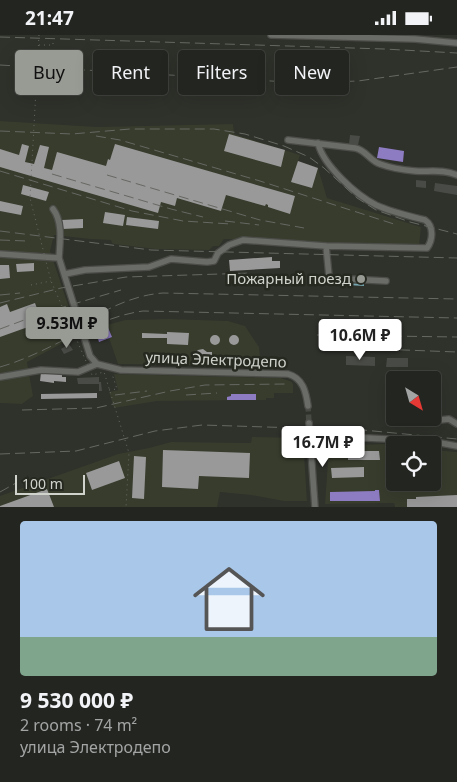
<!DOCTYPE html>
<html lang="en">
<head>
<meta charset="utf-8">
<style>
	body { margin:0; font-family:"Noto Sans",sans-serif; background:#2b2d29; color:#f1f3f6; height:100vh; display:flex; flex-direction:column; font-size:19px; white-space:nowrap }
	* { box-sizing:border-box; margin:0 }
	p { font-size:16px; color:#a3a5a5 }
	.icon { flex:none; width:28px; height:28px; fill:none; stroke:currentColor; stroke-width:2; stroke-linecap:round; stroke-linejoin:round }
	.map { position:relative; height:472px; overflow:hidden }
	.panel { display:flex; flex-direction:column; background:#232520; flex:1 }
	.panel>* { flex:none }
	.guide { position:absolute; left:15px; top:15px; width:428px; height:45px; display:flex; gap:10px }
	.needle { width:32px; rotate:143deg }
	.buttons { position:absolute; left:386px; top:336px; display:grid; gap:10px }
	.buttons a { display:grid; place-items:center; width:55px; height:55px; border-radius:5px; background:#232520; box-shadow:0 5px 20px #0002,0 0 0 1px #40423e; font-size:25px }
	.scale { position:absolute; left:15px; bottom:12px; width:70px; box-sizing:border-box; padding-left:5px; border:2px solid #d0d3cc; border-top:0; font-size:14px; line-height:18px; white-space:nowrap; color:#d0d3cc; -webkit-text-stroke:4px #262920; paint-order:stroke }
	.price { position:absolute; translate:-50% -42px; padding:0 11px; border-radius:5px; background:#fff; color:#222; font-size:16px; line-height:32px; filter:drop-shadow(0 1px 2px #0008) }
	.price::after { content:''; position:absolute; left:50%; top:30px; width:15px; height:11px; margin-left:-8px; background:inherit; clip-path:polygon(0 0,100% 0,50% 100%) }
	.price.on { background:#989a94; color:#111 }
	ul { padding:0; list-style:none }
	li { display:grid; align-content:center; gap:10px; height:265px; padding:0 20px }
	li+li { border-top:1px solid #40423e }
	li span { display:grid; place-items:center; height:155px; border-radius:5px; color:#555 }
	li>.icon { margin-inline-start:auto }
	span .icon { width:90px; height:90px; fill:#fffc; stroke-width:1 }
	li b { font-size:21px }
	.tag { padding:0 18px; border-radius:5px; background:#232520; box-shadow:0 5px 20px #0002,0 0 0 1px #40423e; font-size:18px; line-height:45px }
	.tag.on { background:#989a94; color:#111 }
	.status { display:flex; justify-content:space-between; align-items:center; height:35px; padding:0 25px; background:#232520; direction:ltr }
	.status svg { height:14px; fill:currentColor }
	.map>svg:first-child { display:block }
	.built { fill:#373c2d }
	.offices { fill:#8e7cc3 }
	.public { fill:#76a5af }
	.industry { fill:#999 }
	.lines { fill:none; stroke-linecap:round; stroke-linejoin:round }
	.stream { stroke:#52438c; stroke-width:1 }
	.building { fill:#494b46 }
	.minor-tunnel { stroke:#474943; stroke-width:5.5; stroke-dasharray:5.5 3; stroke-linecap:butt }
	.minor-casing { stroke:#4c4d49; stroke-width:8 }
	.path { stroke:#696a66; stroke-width:1; stroke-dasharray:1 4; stroke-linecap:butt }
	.minor { stroke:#6a6c67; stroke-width:5.5 }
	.rail { stroke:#666862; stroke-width:1; stroke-dasharray:10 5; stroke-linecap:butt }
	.path-bridge { stroke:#696a66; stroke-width:1; stroke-dasharray:1 4; stroke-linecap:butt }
	.poi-dot { fill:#989a94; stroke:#262920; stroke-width:2 }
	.labels { text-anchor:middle; stroke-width:5; stroke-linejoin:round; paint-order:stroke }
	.poi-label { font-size:15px; fill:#d0d3cc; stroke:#262920; text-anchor:end }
	.street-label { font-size:15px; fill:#d0d3cc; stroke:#262920 }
</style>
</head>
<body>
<div class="status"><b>21:47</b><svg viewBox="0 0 49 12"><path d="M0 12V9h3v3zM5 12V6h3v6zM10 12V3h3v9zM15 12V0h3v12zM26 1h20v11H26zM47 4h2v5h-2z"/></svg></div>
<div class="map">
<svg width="457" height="472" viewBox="0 0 457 472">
	<rect width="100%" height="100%" fill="#2f312b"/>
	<path class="built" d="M0,86L97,92L233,89L234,99L300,120L298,126L318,133L327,163L421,192L419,211L224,204L219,211H213L209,215L155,214L114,209L112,208L111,205L90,204L54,200L50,216L78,300L27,327L33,361L22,369L0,368Z
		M170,284L228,286L245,291L259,312L261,331L118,329L109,303L112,302L107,290L125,285Z
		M114,339L281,343L292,347L293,350V358H274V363H266V365L157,366L114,373L109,357L118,355Z
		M252,402L303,403L307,466H284L251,460L220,457L217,472H0V461L118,419L149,413L171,407L251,408Z
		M384,409L395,411V448H432L433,415L457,417V472H395L394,468L325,469L329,411Z"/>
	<path class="offices" d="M379,112L404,116L403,127L377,123Z
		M107,290L112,302L99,307L95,294Z
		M231,359H256V365H227V362L231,361Z
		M375,455H379L380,466H330V457L375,456Z"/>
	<path class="public" d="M330,247L364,249V251L330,249Z"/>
	<path class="industry" d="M229,99L285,115L281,132L224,116Z
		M22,109L29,111L25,127L34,129L40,110L49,112L44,133L52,135L57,117L106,131L108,124L110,125L115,109L295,161L290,179L268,172V170L266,169L265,171L226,160L221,176L177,163L175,171L161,167L158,178L0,132V114L19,120Z
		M298,126L318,133L312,153L291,147Z
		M23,150L49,157L46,166L21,159Z
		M0,166L23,171L21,180L0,176Z
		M105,177L125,180L123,191L103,188Z
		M127,182L159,186L158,194L126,190Z
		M83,184V193L63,194L62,185Z
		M272,222V226H280V233L230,236L229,225Z
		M34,228V236L17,237L16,229Z
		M0,230H9L10,243L0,244Z
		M35,268L42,287L0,302V272L7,269L10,277Z
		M167,297L189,298L188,310L167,309V303H142V298L167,299Z
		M210 305a5 5 0 1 1 10 0a5 5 0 1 1-10 0Z
		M229 305a5 5 0 1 1 10 0a5 5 0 1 1-10 0Z
		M203,314L207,317H212V322H207L204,325L200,326L196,323L195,318L198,315Z
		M41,337L62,338V342H66V347L54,346V348L40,346Z
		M97,358V363L41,364V359Z
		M163,415L250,418L249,443L199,441L198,454L162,452Z
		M348,416H379L380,425H348Z
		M134,421L146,422L144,464L132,463Z
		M119,426L125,443L92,455L86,438Z
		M364,432V442L332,443L331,433Z
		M47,454L54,472H0V471Z
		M457,460V472H407V464H416V462Z"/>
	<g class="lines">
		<path class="stream" d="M325,43L330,17"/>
	</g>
	<path class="building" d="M350,100L360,101L358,110L349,109Z
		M416,145L426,146V153L416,152Z
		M435,148L457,151V160L434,156Z
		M69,309L73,315L64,319L61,314Z
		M346,321L375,322V331L346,330Z
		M387,323H408V332H386Z
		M99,342V347H101L102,356H99V349H78L77,343Z"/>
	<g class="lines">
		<path class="minor-tunnel" d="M308,371L309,388"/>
		<defs>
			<path id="minor" d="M271,0L415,4L457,8
				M288,105L355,113C366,115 370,126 380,129C391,133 404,135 415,136C429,137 444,134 457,140
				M53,174C63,187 60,207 59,223
				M326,211L329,241L331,243L386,246
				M0,219L59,223L90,321L97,329L121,335L288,339C303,343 306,357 308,371
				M65,239L85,235L149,232L171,224L207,227L214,226L218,218L229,210L243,205L326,211L427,213C433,205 434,191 425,185C409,181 391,177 376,170C356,160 323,130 318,108
				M0,342L41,335L78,337L97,329
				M431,386L449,384L457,389
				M309,388L315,472
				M311,402L324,401L430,406L457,411"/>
		</defs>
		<use href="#minor" class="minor-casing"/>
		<path class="path" d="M39,10H53V7
			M31,250L51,246
			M109,355L117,354L112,339"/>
		<use href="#minor" class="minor"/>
		<path class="rail" d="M0,2L384,14L457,18
			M0,30L305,48L358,46L457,32
			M0,96L72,99L130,94H214L245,99L284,111L309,122L324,133L357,163L376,175L410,187L457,199
			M96,101L120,105L260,146L397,190
			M0,136L132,176L183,186L231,189
			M52,139L171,174L203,182
			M107,140L260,185L304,193
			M225,186L259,190
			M0,196L151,215L457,223
			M0,205L26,206
			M0,260L20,258
			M0,268L61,253L126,242L252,238
			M89,285C112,271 136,260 163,258L457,264
			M0,294L43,278L121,255
			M317,300L457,302
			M325,312L457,317
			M0,332C50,318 92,283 143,276L457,283
			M115,360L147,356
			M186,360L217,358
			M22,375L96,373L170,356L205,350L285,349
			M0,419L76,416L155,396L202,390L363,395L457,404
			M0,457L16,448"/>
		<path class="path-bridge" d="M39,0L30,163L51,246L92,340L104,337L129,418L126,472"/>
	</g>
	<circle class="poi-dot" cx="361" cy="244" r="5"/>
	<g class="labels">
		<g class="poi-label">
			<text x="351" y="249">Пожарный поезд</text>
		</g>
		<g class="street-label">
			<text transform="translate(216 325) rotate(2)" y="5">улица Электродепо</text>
		</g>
	</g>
</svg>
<div class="buttons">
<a><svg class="needle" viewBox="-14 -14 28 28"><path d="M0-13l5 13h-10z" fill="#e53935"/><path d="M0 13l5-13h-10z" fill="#a3a5a5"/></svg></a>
<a><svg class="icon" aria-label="locate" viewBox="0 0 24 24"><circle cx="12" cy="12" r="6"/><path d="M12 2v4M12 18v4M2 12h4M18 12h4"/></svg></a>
</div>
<div class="scale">100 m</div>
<b class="price on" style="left:67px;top:314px">9.53M ₽</b>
<b class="price" style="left:360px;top:326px">10.6M ₽</b>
<b class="price" style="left:323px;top:433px">16.7M ₽</b>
<div class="guide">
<a class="tag on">Buy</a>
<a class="tag">Rent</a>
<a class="tag">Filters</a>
<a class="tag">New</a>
</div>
</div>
<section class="panel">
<ul>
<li><span style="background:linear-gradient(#a9c7e8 75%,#7fa58c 0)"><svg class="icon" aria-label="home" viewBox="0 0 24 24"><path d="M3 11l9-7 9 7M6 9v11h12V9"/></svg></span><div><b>9 530 000 ₽</b><p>2 rooms · 74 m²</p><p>улица Электродепо</p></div></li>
</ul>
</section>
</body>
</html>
